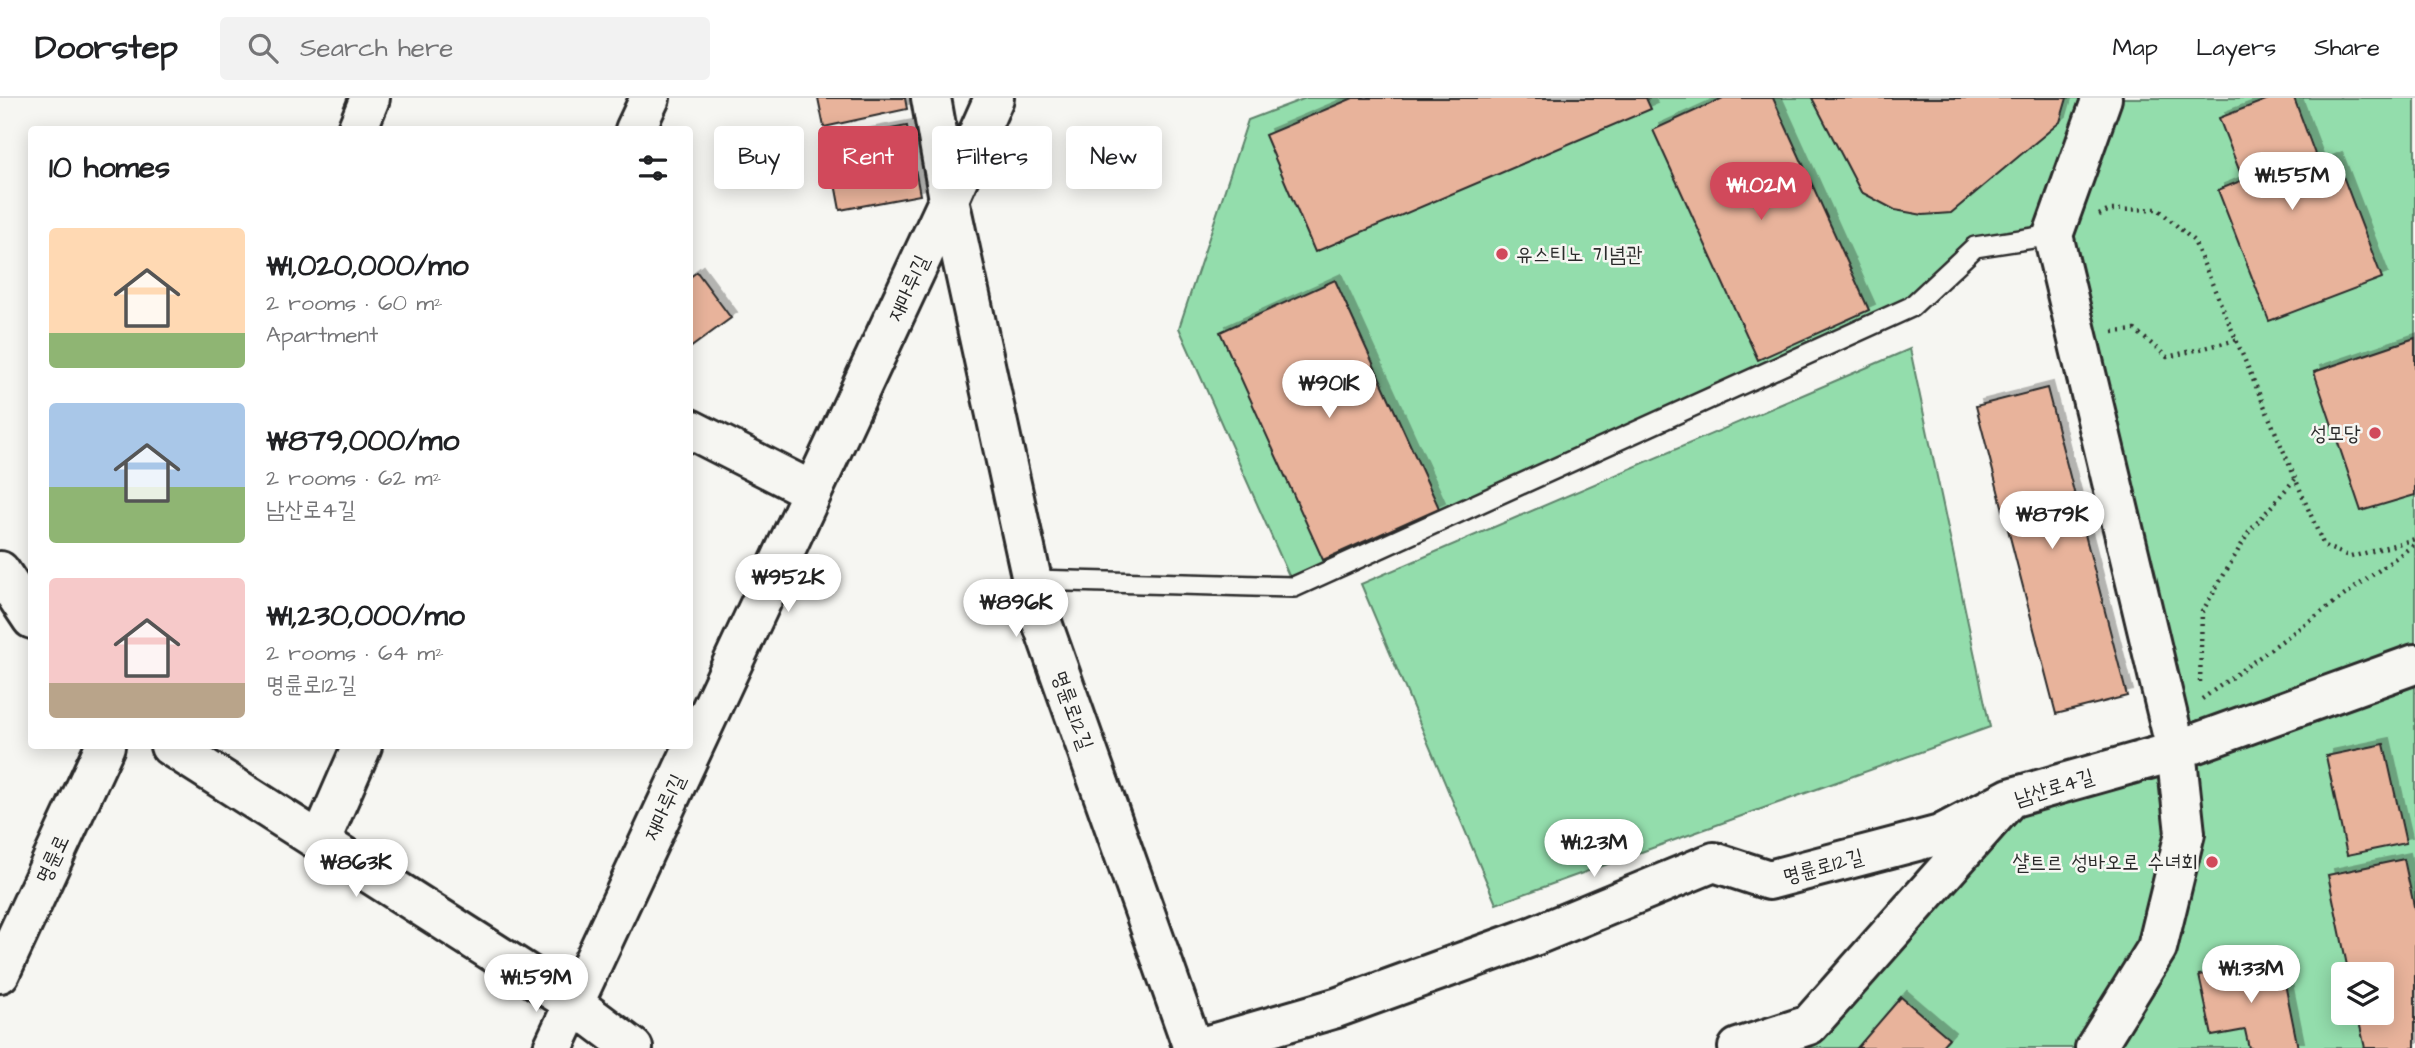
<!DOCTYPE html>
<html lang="en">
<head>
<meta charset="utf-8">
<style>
	body { margin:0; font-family:"Architects Daughter","Poor Story",sans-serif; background:#f2f2f2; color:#202124; height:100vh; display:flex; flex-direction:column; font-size:26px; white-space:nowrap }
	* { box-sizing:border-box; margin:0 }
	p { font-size:23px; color:#757577 }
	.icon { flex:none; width:38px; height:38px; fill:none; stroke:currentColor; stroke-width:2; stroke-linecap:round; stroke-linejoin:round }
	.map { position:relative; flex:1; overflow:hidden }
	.details { position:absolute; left:28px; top:28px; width:665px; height:623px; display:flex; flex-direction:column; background:#fff; border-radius:7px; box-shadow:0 4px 18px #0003 }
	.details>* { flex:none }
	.hud { position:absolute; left:714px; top:28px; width:665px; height:63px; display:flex; gap:14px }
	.buttons { position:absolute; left:2331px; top:864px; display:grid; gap:14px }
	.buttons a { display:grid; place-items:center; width:63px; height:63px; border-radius:7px; background:#fff; box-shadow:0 4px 18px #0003; font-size:35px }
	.price { position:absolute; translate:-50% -60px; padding:0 16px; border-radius:24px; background:#fff; color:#222; font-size:23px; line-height:46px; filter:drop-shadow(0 2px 4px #0008) }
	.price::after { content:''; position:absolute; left:50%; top:42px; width:21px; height:16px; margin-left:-10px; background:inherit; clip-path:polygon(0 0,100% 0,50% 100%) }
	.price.on { background:#d1495b; color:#fff }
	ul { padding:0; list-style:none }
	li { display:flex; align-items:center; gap:21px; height:175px; padding:0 21px }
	li span { display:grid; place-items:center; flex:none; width:196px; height:140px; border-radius:7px; color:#555 }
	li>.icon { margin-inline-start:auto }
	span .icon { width:84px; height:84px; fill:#fffc; stroke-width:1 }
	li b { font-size:30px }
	h2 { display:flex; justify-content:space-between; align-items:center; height:84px; padding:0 21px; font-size:30px }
	.pill { padding:0 24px; border-radius:7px; background:#fff; box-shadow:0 4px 18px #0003; font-size:24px; line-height:63px }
	.pill.on { background:#d1495b; color:#fff }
	header { display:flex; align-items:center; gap:42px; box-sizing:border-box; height:98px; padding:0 35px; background:#fff; border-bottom:2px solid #e0e0e0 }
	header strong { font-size:33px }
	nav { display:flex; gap:38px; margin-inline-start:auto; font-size:24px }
	.search { width:490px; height:63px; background:#f2f2f2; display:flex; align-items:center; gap:18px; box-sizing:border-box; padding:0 24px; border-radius:7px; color:#757577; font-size:26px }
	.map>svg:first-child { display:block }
	.green { fill:#93ddac; stroke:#5f846c; stroke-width:2; fill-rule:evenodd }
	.building { fill:#e8b39b; stroke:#2b2b2b; stroke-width:2; filter:url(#shadow) }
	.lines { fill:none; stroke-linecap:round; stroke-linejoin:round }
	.lane-casing { stroke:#2b2b2b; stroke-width:24 }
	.street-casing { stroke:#2b2b2b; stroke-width:44 }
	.secondary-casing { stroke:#2b2b2b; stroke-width:44 }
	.path { stroke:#2b2b2b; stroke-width:4.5; stroke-dasharray:2 5; stroke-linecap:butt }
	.lane { stroke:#f6f6f2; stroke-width:19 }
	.street { stroke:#f6f6f2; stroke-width:38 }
	.secondary { stroke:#f6f6f2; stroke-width:38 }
	.poi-dot { fill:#d1495b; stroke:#f6f6f2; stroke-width:2.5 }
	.labels { text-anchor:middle; stroke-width:5; stroke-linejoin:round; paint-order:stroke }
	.poi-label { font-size:21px; fill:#2b2b2b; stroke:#f6f6f2; text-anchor:end }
	.street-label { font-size:21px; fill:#2b2b2b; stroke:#f6f6f2 }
</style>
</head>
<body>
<header>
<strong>Doorstep</strong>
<div class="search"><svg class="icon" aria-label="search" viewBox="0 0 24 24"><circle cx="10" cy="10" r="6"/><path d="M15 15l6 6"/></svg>Search here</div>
<nav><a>Map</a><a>Layers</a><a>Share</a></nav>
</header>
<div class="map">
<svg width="2415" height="950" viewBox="0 0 2415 950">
	<defs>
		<filter id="shadow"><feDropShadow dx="6" dy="-6" stdDeviation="0" flood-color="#0004"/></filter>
	</defs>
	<rect width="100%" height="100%" fill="#f6f6f2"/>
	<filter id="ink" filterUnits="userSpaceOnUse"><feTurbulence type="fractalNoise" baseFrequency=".0143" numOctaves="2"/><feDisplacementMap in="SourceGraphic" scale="14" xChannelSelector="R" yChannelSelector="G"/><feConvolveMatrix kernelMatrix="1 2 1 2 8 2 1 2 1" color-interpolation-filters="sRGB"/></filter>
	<g filter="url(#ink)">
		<path class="green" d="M1306,0H2415V950H1738L1809,926L2010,700L2174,644L2053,138L1975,149L1911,209L1294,489L1179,230L1248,22ZM2343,877H2382V915H2343Z
			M1910,251L1990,629L1496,806L1361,486Z"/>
		<path class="building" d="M818,0H905L907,11L824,29Z
			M1353,0H1646L1651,11L1315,154L1265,37Z
			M1723,0H1773L1869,212L1758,262L1653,32Z
			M1812,0H2067L2060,24L1951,115L1923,117L1895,112L1861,94Z
			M2271,0H2294L2319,67L2336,60L2382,180L2269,223L2218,92L2243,82L2219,20Z
			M907,28L920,97L840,112L827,43Z
			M697,174L731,220L690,250V179Z
			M1335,182L1439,410L1323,462L1220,234Z
			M2415,240V397L2361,413L2314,274Z
			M2047,290L2127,598L2056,616L1976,308Z
			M2384,646L2406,745L2347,757L2326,658Z
			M2404,761L2415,813V950H2365L2357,915H2382V877H2349L2328,777Z
			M2280,861L2298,950H2249L2245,932L2212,938L2199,877Z
			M1901,899L1949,940L1940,950H1857Z"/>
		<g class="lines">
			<defs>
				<path id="lane" d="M1032,482L1294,489L1911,209L1975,149L2053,137"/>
				<path id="street" d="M931,0L949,101L1040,519L1193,950
					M635,32L650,0
					M690,331L812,393
					M0,473L32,521
					M170,648L573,905L633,950
					M320,744L362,648
					M553,950L949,101L994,0
					M1198,950L1336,910L1534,838L1714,764L1769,782L1940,737L2010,700
					M1738,950L1809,927L2010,700L2166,656L2415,566
					M2095,950L2157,850L2185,735L2176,652L2053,137L2102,0"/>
				<path id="secondary" d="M357,32L370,0
					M0,875L105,648"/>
			</defs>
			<use href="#lane" class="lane-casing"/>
			<use href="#street" class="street-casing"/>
			<use href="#secondary" class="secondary-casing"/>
			<path class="path" d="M2099,117L2110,112L2158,111L2194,143L2324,448L2351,459L2415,441
				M2113,234L2135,232L2167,259L2237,242
				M2200,584L2202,514L2249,434L2295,381
				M2202,601L2415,446"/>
			<use href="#lane" class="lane"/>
			<use href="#street" class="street"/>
			<use href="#secondary" class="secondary"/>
		</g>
	</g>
	<g class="poi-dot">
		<circle cx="1502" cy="156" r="7"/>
		<circle cx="2375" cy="335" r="7"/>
		<circle cx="2212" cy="764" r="7"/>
	</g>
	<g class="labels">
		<g class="poi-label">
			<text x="1516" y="163" text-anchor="start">유스티노 기념관</text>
			<text x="2361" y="342">성모당</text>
			<text x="2198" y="771">샬트르 성바오로 수녀회</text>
		</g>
		<g class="street-label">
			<text transform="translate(908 190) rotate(-65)" y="7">재마루1길</text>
			<text transform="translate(1073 612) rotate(70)" y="7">명륜로12길</text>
			<text transform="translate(2054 689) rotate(-17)" y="7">남산로4길</text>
			<text transform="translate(664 709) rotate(-65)" y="7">재마루1길</text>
			<text transform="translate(52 761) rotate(-65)" y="7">명륜로</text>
			<text transform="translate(1823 768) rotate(-15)" y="7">명륜로12길</text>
		</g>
	</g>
</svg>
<div class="buttons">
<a><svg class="icon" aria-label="layers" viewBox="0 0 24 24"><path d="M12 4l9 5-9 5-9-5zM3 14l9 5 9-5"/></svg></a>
</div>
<b class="price" style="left:2292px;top:114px">₩1.55M</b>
<b class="price on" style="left:1761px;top:124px">₩1.02M</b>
<b class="price" style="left:1329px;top:322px">₩901K</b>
<b class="price" style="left:2052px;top:453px">₩879K</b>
<b class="price" style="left:788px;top:516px">₩952K</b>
<b class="price" style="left:1016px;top:541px">₩896K</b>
<b class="price" style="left:1594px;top:781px">₩1.23M</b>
<b class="price" style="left:356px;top:801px">₩863K</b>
<b class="price" style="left:2251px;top:907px">₩1.33M</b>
<b class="price" style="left:536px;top:916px">₩1.59M</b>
<div class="hud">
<a class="pill">Buy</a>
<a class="pill on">Rent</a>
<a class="pill">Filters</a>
<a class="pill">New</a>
</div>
<section class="details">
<h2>10 homes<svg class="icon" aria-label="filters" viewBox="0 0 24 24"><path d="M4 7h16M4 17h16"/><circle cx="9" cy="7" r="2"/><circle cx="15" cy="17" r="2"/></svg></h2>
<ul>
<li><span style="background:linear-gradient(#ffd9b3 75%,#8fb573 0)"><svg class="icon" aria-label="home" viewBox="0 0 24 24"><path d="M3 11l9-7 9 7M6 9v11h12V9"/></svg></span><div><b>₩1,020,000/mo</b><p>2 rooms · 60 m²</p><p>Apartment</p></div></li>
<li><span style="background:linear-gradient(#a9c7e8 60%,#8fb573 0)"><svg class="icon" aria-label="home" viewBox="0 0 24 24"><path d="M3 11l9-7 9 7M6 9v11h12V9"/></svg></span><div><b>₩879,000/mo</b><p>2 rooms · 62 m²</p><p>남산로4길</p></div></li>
<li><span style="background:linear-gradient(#f6c9c9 75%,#b9a48a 0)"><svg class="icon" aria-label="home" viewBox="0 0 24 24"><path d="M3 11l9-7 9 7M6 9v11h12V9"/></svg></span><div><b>₩1,230,000/mo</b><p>2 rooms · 64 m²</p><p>명륜로12길</p></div></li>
</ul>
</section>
</div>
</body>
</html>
